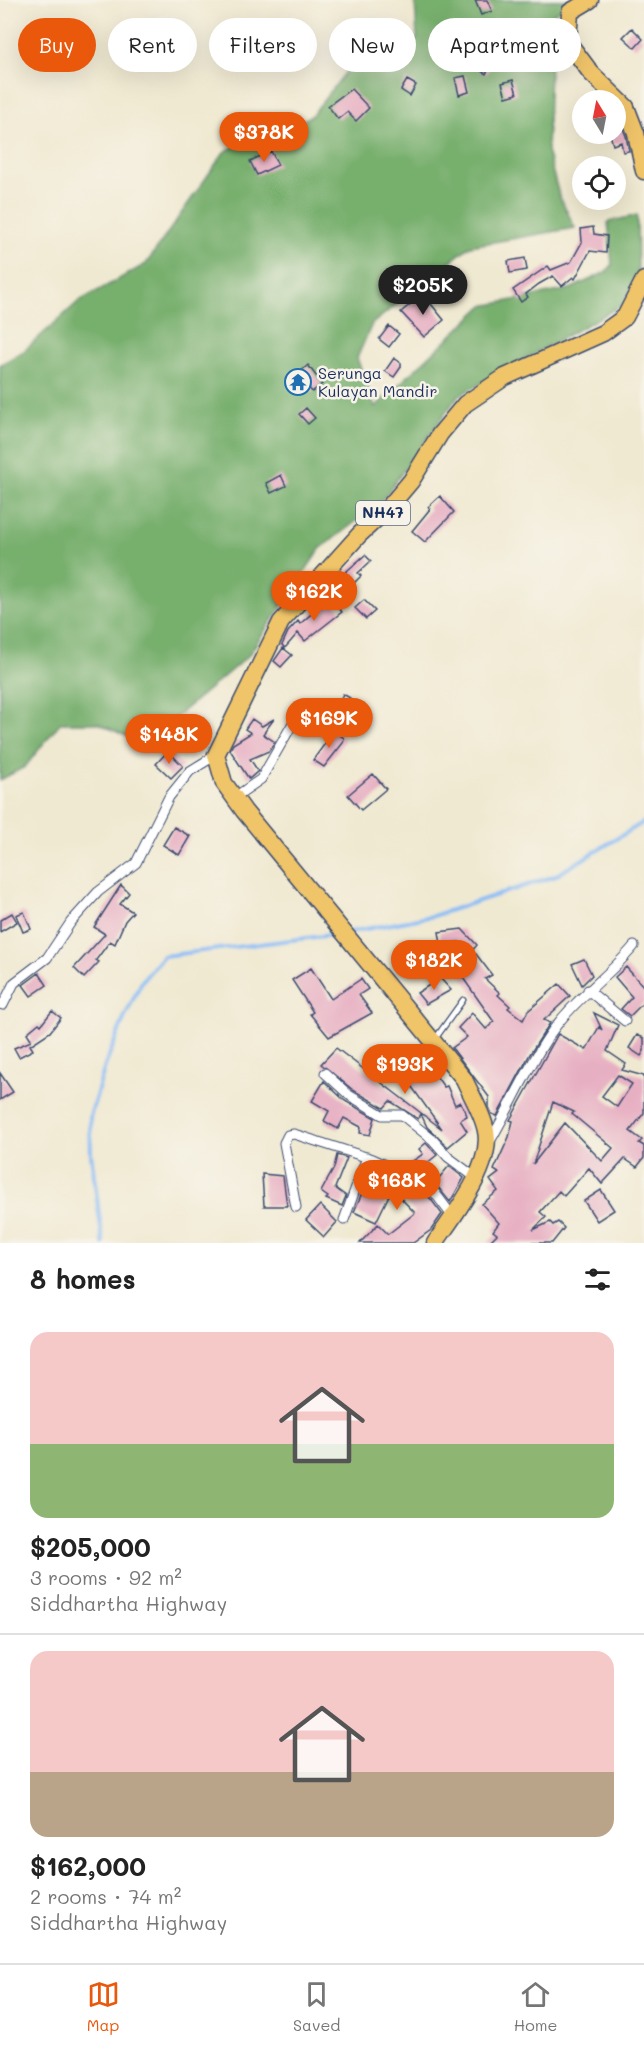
<!DOCTYPE html>
<html lang="en">
<head>
<meta charset="utf-8">
<style>
	body { margin:0; font-family:Mali,sans-serif; background:#f6f6f6; color:#222; height:100vh; display:flex; flex-direction:column; font-size:22px; white-space:nowrap }
	* { box-sizing:border-box; margin:0 }
	p { font-size:20px; color:#767676 }
	.icon { flex:none; width:33px; height:33px; fill:none; stroke:currentColor; stroke-width:2; stroke-linecap:round; stroke-linejoin:round }
	.map { position:relative; height:1243px; overflow:hidden }
	.details { display:flex; flex-direction:column; background:#fff; flex:1 }
	.details>* { flex:none }
	.hud { position:absolute; left:18px; top:18px; width:609px; height:54px; display:flex; gap:12px }
	.needle { width:39px; rotate:350deg }
	.fabs { position:absolute; left:572px; top:90px; display:grid; gap:12px }
	.fabs a { display:grid; place-items:center; width:54px; height:54px; border-radius:50%; background:#fff; box-shadow:0 6px 24px #0002; font-size:30px }
	.price { position:absolute; translate:-50% -51px; padding:0 14px; border-radius:21px; background:#ea580c; color:#fff; font-size:20px; line-height:39px; filter:drop-shadow(0 2px 3px #0008) }
	.price::after { content:''; position:absolute; left:50%; top:36px; width:18px; height:14px; margin-left:-9px; background:inherit; clip-path:polygon(0 0,100% 0,50% 100%) }
	.price.active { background:#222; color:#fff }
	ul { padding:0; list-style:none }
	li { display:grid; align-content:center; gap:12px; height:318px; padding:0 30px }
	li+li { border-top:2px solid #e0e0e0 }
	li span { display:grid; place-items:center; height:186px; border-radius:18px; color:#555 }
	li>.icon { margin-inline-start:auto }
	span .icon { width:108px; height:108px; fill:#fffc; stroke-width:1 }
	li b { font-size:26px }
	h2 { display:flex; justify-content:space-between; align-items:center; height:72px; padding:0 30px; font-size:26px }
	.pill { padding:0 21px; border-radius:27px; background:#fff; box-shadow:0 6px 24px #0002; font-size:21px; line-height:54px }
	.pill.active { background:#ea580c; color:#fff }
	.tabs { display:flex; justify-content:space-around; align-items:center; height:84px; border-top:2px solid #e0e0e0; background:#fff; font-size:16px; color:#767676 }
	.tabs a { display:grid; justify-items:center; gap:3px }
	.tabs .active { color:#ea580c }
	.map>svg:first-child { display:block }
	.forest { fill:#77af6d; stroke:#496f66; stroke-width:1.5 }
	.lines { fill:none; stroke-linecap:round; stroke-linejoin:round }
	.stream { stroke:#88bcf6; stroke-width:4 }
	.building { fill:#e7afc2; fill-rule:evenodd }
	.service-casing { stroke:#3b4b6f; stroke-width:7 }
	.minor-casing { stroke:#3b4b6f; stroke-width:11 }
	.trunk-casing { stroke:#3b4b6f; stroke-width:19 }
	.service { stroke:#fff; stroke-width:4.5 }
	.minor { stroke:#fff; stroke-width:9 }
	.trunk { stroke:#f0c469; stroke-width:16 }
	.labels { text-anchor:middle; stroke-width:5; stroke-linejoin:round; paint-order:stroke }
	.shield { fill:#f7f3e8; stroke:#5d6a87; stroke-width:1.5 }
	.shield-label { font-size:15px; font-weight:bold; fill:#1b2f5e }
	.poi-label { font-size:16px; fill:#1b2f5e; stroke:#f7f3e8; text-anchor:start }
</style>
</head>
<body>
<div class="map">
<svg width="644" height="1243" viewBox="0 0 644 1243">
	<rect width="100%" height="100%" fill="#f7f3e8"/>
	<filter id="ink" filterUnits="userSpaceOnUse"><feTurbulence type="fractalNoise" baseFrequency=".0167" numOctaves="2"/><feDisplacementMap in="SourceGraphic" scale="12" xChannelSelector="R" yChannelSelector="G"/><feConvolveMatrix kernelMatrix="1 2 1 2 8 2 1 2 1" color-interpolation-filters="sRGB"/></filter>
	<filter id="wash" filterUnits="userSpaceOnUse"><feTurbulence type="fractalNoise" baseFrequency=".008" numOctaves="4" result="noise"/><feDisplacementMap in="SourceGraphic" scale="24" xChannelSelector="R" yChannelSelector="G"/><feGaussianBlur stdDeviation="1.35" result="paint"/><feColorMatrix in="noise" values="0 0 0 0 0 0 0 0 0 0 0 0 0 0 0 0 0 1.4 0 .05"/><feComposite in="paint" operator="in"/></filter>
	<g filter="url(#wash)">
		<rect width="100%" height="100%" fill="#f0e9d1"/>
		<path class="forest" d="M415,0H575L552,15L547,151L559,195L575,228L470,246L372,324L357,358L375,407L483,306L570,289L606,272L612,265L608,222L637,215L638,270L624,304L458,396L380,503L320,549L248,656L165,726L130,738L98,723H60L25,767L0,780V365L24,351L79,301L146,264L224,152L257,134L296,125L312,115L348,69L417,39Z"/>
		<g class="lines">
			<path class="stream" d="M350,932L433,916L555,876L644,822
				M103,1243L91,1154L90,1117L105,1066L125,1016L142,981L163,956L339,934"/>
		</g>
		<g id="blocks">
			<path class="building" d="M475,0H487L492,11L481,15Z
				M632,28L643,39L635,48L623,37Z
				M486,52L496,57L486,74L476,68Z
				M465,76L469,92L459,95L455,78Z
				M407,80L416,85L410,96L401,90Z
				M513,80L517,94L506,97L502,83Z
				M351,89L369,108L356,121L347,112L338,119L328,106Z
				M619,119L626,136L629,151L623,152L621,142L613,145L610,134H615V129L618,128L617,120Z
				M271,151L278,165L257,175L250,161Z
				M593,227L594,234L607,236L606,253L590,251L575,279L573,277L562,286L553,276L539,284L526,294L528,297L521,302L513,290L548,266L551,270L571,262L582,242L581,229Z
				M525,258L527,270L510,273L508,261Z
				M423,294L444,320L424,337L401,312Z
				M389,326L399,334L389,347L379,339Z
				M394,358L401,363V367L394,377L385,371Z
				M308,365L322,384L312,392L306,384L297,392L289,382Z
				M306,408L315,418L308,424L299,414Z
				M281,475L286,486L271,493L266,483Z
				M440,496L454,512L425,542L412,531L430,509L428,507Z
				M365,555L371,561L358,573L361,576L350,587L340,577Z
				M329,598L342,612L305,641L298,633L285,648L282,645L288,632L298,621L300,624Z
				M364,600L375,611L366,619L355,608Z
				M283,648L292,655L281,667L274,661Z
				M343,694L350,698L333,732L325,728Z
				M252,719L262,726L274,719L263,734L275,742L269,751L250,759L258,771L249,779L230,750L233,744L251,733L245,729Z
				M334,731L344,738L343,743L324,767L313,760Z
				M168,751L183,766L171,778L156,764Z
				M373,774L386,789L361,810L348,795Z
				M174,827L190,836L179,855L163,845Z
				M121,885L129,893L120,904L133,912L125,921L115,944L110,941L96,960L99,962L84,978L74,968L105,934L94,927Z
				M24,912L31,929L23,932L16,915Z
				M12,913L17,922L0,932V920Z
				M462,929L477,945L471,952L459,942L441,944L439,932Z
				M476,954L492,975L485,979L500,993L498,995L510,1006L508,1008L523,1020L528,1011L559,984L570,996L544,1020L550,1023L530,1054L497,1116L492,1114L489,1107V1097L452,1048L467,1037L458,1028L472,1013L486,1029L494,1022L456,968Z
				M584,959L592,975L582,985L572,964Z
				M626,967L644,987V1002L630,1016L621,1009L632,997L615,977Z
				M311,968L331,999L361,979L368,989L359,995L372,1013L329,1037L310,1014L313,1012L292,980Z
				M39,973L47,985L31,996L23,985Z
				M440,978L451,990L426,1004L417,993Z
				M52,1011L61,1018L50,1032L30,1045L33,1050L19,1057L14,1048L29,1042L31,1039L27,1033L39,1023L41,1025Z
				M594,1013L618,1025L607,1051L626,1064L622,1070L644,1076V1113L630,1131L642,1140L639,1143L644,1146V1158L637,1167L625,1159L602,1184L589,1168L564,1196L559,1191L540,1212L546,1217L533,1230L550,1222L553,1225L558,1222L564,1228L552,1243H488L497,1234L493,1231L499,1223L482,1204L498,1191L490,1180L499,1173L494,1170L509,1137L513,1121L510,1120L558,1034L586,1050L599,1027L602,1030ZM618,1075L632,1084L617,1107L602,1096ZM553,1102L574,1112L572,1114L613,1148L602,1161L565,1123L533,1164Z
				M637,1035L644,1038V1051L641,1056L629,1048Z
				M336,1048L442,1129L404,1076L414,1068L416,1071L426,1062L444,1087L447,1086L455,1105L460,1102L465,1110L467,1116L460,1120L467,1131L448,1147L427,1127L421,1114L418,1119L390,1101L384,1108L353,1090L321,1064Z
				M0,1073L13,1092L0,1100Z
				M324,1081L345,1101L375,1118L370,1135L360,1133L361,1127L344,1118L338,1129L324,1121L329,1111L312,1101Z
				M426,1143L437,1155L426,1164L434,1184L449,1166L464,1178L450,1202L438,1187L404,1167L423,1154L419,1149Z
				M337,1155L347,1158L335,1188L346,1196L342,1206L326,1199L328,1197L321,1192L334,1168Z
				M381,1171L430,1198L442,1214L431,1230L413,1243H360L378,1224L388,1234L415,1213L392,1189L376,1222L354,1212L362,1193L365,1195Z
				M262,1174L283,1176L287,1206H264Z
				M601,1190L614,1210L597,1221L584,1201Z
				M320,1205L337,1222L324,1237L306,1220Z"/>
		</g>
	</g>
	<g filter="url(#ink)">
		<use href="#blocks" fill-opacity="0" stroke="#3b4b6f" stroke-width="1.5"/>
		<g class="lines">
			<defs>
				<path id="service" d="M435,1039L463,1000"/>
				<path id="minor" d="M235,797L261,779L297,716
					M588,990L625,1021
					M0,1004L3,1005L14,983L47,958L71,922L98,892L136,863L169,797L190,771L216,755
					M325,1073L349,1095L382,1115H402L433,1140L448,1157L476,1178
					M489,1143C511,1106 528,1065 553,1030C576,998 609,976 634,946
					M296,1207L284,1143L288,1135L294,1134L372,1159L402,1173L435,1193L453,1217
					M344,1220L367,1157"/>
				<path id="trunk" d="M590,0L570,12L568,42L591,73L626,107L636,133L644,171
					M435,1243C454,1215 493,1166 486,1131C483,1114 471,1095 464,1079L244,811L224,783L216,755L281,622L359,535L389,507L411,481L440,434L465,404L505,377L603,333L625,317L644,280"/>
			</defs>
			<use href="#service" class="service-casing"/>
			<use href="#minor" class="minor-casing"/>
			<use href="#trunk" class="trunk-casing"/>
			<use href="#service" class="service"/>
			<use href="#minor" class="minor"/>
			<use href="#trunk" class="trunk"/>
		</g>
	</g>
	<defs>
		<symbol id="temple-ring" viewBox="-11 -11 22 22"><circle r="9.5" fill="#f7f3e8" stroke="#1f6fb2" stroke-width="1.5"/><path d="M0-6L5-2H3V0L6.5 2.5H4V6H1.5V3h-3V6H-4V2.5H-6.5L-3 0V-2H-5Z" fill="#1f6fb2"/></symbol>
	</defs>
	<g fill-rule="evenodd">
		<use href="#temple-ring" x="283" y="367" width="30" height="30"/>
	</g>
	<g class="labels">
		<rect class="shield" x="356" y="501" width="54" height="24" rx="4.5"/>
		<g class="shield-label">
			<text x="383" y="518">NH47</text>
		</g>
		<g class="poi-label">
			<text x="318" y="379">Serunga<tspan x="318" dy="18">Kulayan Mandir</tspan></text>
		</g>
	</g>
</svg>
<div class="fabs">
<a><svg class="needle" viewBox="-14 -14 28 28"><path d="M0-13l5 13h-10z" fill="#e53935"/><path d="M0 13l5-13h-10z" fill="#767676"/></svg></a>
<a><svg class="icon" aria-label="locate" viewBox="0 0 24 24"><circle cx="12" cy="12" r="6"/><path d="M12 2v4M12 18v4M2 12h4M18 12h4"/></svg></a>
</div>
<b class="price" style="left:264px;top:163px">$378K</b>
<b class="price active" style="left:423px;top:316px">$205K</b>
<b class="price" style="left:314px;top:622px">$162K</b>
<b class="price" style="left:329px;top:749px">$169K</b>
<b class="price" style="left:169px;top:765px">$148K</b>
<b class="price" style="left:434px;top:991px">$182K</b>
<b class="price" style="left:405px;top:1095px">$193K</b>
<b class="price" style="left:397px;top:1211px">$168K</b>
<div class="hud">
<a class="pill active">Buy</a>
<a class="pill">Rent</a>
<a class="pill">Filters</a>
<a class="pill">New</a>
<a class="pill">Apartment</a>
</div>
</div>
<section class="details">
<h2>8 homes<svg class="icon" aria-label="filters" viewBox="0 0 24 24"><path d="M4 7h16M4 17h16"/><circle cx="9" cy="7" r="2"/><circle cx="15" cy="17" r="2"/></svg></h2>
<ul>
<li><span style="background:linear-gradient(#f6c9c9 60%,#8fb573 0)"><svg class="icon" aria-label="home" viewBox="0 0 24 24"><path d="M3 11l9-7 9 7M6 9v11h12V9"/></svg></span><div><b>$205,000</b><p>3 rooms · 92 m²</p><p>Siddhartha Highway</p></div></li>
<li><span style="background:linear-gradient(#f6c9c9 65%,#b9a48a 0)"><svg class="icon" aria-label="home" viewBox="0 0 24 24"><path d="M3 11l9-7 9 7M6 9v11h12V9"/></svg></span><div><b>$162,000</b><p>2 rooms · 74 m²</p><p>Siddhartha Highway</p></div></li>
</ul>
</section>
<nav class="tabs">
<a class="active"><svg class="icon" aria-label="map" viewBox="0 0 24 24"><path d="M3 6l6-2 6 2 6-2v14l-6 2-6-2-6 2zM9 4v14M15 6v14"/></svg>Map</a>
<a><svg class="icon" aria-label="saved" viewBox="0 0 24 24"><path d="M7 4h10v16l-5-4-5 4z"/></svg>Saved</a>
<a><svg class="icon" aria-label="home" viewBox="0 0 24 24"><path d="M3 11l9-7 9 7M6 9v11h12V9"/></svg>Home</a>
</nav>
</body>
</html>
